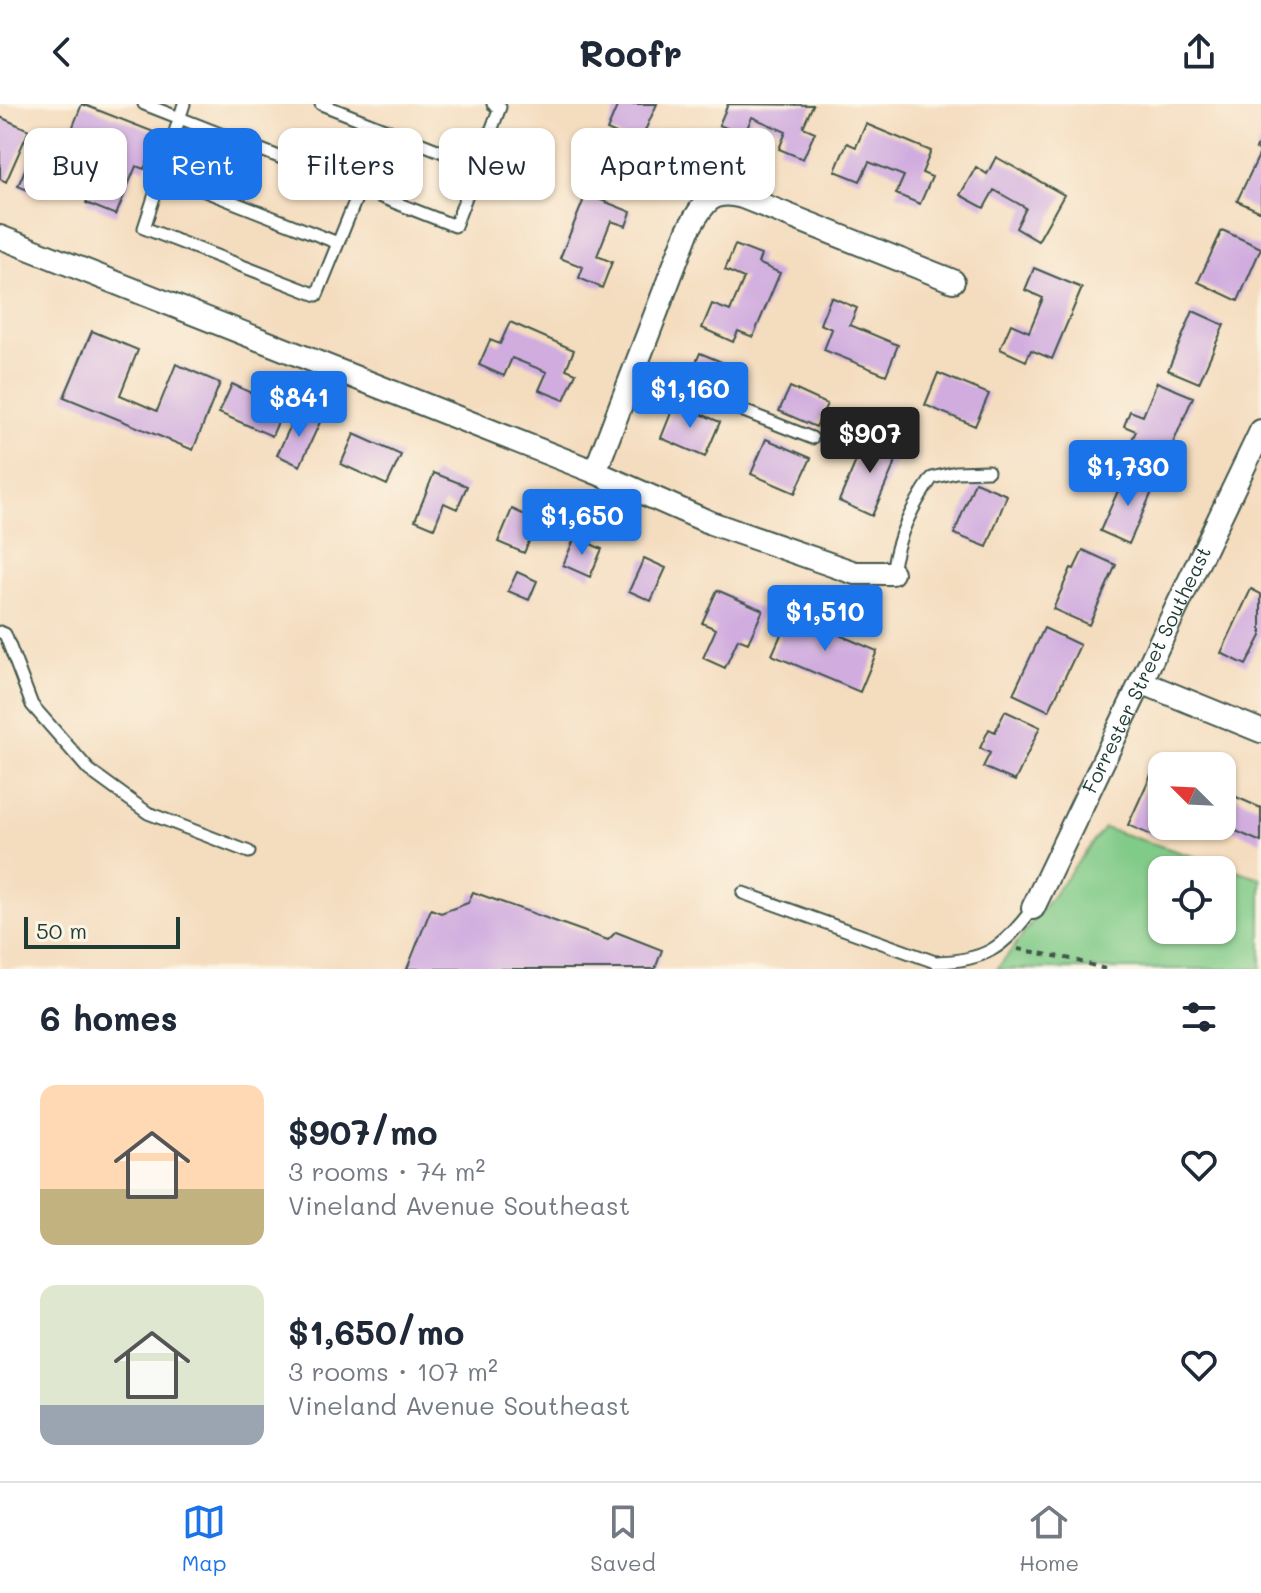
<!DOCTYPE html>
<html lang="en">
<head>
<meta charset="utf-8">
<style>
	body { margin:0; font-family:Mali,sans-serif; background:#f6f6f7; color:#1f2937; height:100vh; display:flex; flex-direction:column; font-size:30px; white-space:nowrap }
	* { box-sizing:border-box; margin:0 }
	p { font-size:26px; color:#747a83 }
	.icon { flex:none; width:44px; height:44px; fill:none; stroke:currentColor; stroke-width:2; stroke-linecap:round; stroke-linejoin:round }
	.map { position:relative; height:865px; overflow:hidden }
	.panel { display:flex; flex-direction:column; background:#fff; flex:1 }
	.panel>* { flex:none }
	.hud { position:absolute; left:24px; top:24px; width:800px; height:72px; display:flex; gap:16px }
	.needle { width:52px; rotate:294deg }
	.tools { position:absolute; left:1148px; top:648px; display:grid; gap:16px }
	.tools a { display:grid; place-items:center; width:88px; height:88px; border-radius:16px; background:#fff; box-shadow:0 2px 6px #0004; font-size:40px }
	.scale { position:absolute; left:24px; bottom:20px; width:156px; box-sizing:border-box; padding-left:8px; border:4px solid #1f3d34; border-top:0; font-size:22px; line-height:28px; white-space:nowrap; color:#1f3d34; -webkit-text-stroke:6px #fcf5e5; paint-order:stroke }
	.price { position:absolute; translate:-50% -68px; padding:0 18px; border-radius:8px; background:#1a73e8; color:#fff; font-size:26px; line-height:52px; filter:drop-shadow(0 2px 4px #0008) }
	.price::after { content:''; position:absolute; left:50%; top:48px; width:24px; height:18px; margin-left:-12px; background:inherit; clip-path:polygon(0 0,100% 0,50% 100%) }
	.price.active { background:#222; color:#fff }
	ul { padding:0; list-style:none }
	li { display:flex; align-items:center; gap:24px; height:200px; padding:0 40px }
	li span { display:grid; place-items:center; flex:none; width:224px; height:160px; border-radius:16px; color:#555 }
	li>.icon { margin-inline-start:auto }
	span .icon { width:96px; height:96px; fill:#fffc; stroke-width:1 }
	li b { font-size:34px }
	h2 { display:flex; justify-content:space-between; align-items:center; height:96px; padding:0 40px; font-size:34px }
	.pill { padding:0 28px; border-radius:16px; background:#fff; box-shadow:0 2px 6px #0004; font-size:28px; line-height:72px }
	.pill.active { background:#1a73e8; color:#fff }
	header { display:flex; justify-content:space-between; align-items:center; height:104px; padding:0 40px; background:#fff; font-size:36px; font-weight:700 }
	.menu { display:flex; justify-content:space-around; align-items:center; height:112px; border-top:2px solid #e0e1e3; background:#fff; font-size:22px; color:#747a83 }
	.menu a { display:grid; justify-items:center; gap:4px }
	.menu .active { color:#1a73e8 }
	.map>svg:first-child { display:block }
	.green { fill:#81cb88; stroke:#50845e; stroke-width:2; fill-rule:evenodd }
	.building { fill:#d0acdf }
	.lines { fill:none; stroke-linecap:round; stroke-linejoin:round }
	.service-casing { stroke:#3f5549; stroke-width:15 }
	.minor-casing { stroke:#3f5549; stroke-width:26 }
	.path { stroke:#3f5549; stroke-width:4; stroke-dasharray:6 6; stroke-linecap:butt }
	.service { stroke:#fff; stroke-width:11 }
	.minor { stroke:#fff; stroke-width:22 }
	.labels { text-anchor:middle; stroke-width:6; stroke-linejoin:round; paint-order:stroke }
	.street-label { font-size:20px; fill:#1f3d34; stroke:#fcf5e5 }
</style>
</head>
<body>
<header><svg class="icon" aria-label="back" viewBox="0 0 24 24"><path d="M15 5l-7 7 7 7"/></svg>Roofr<svg class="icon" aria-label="share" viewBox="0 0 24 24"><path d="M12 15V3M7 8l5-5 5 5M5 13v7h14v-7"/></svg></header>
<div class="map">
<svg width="1261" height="865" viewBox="0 0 1261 865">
	<rect width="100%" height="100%" fill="#fcf5e5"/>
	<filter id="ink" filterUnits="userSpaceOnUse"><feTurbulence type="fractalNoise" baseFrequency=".0125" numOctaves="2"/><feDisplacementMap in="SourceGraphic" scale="16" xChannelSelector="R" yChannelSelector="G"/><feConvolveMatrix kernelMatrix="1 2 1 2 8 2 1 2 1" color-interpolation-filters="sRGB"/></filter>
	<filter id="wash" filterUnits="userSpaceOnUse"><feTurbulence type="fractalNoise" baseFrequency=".006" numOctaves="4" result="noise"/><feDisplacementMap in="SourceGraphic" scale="32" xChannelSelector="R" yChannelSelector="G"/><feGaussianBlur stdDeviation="1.8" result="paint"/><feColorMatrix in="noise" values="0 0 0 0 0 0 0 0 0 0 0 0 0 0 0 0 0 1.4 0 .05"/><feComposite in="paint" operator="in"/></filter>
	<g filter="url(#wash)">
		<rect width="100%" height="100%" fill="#f4dcbe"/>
		<path class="green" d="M1104,724L1261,774V865H997ZM1162,766H1222V826H1162Z"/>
		<g id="blocks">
			<path class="building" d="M82,0L159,30L144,65L136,62L116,111L86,99L106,51L68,35Z
				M618,0H657L639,40L607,26Z
				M728,0L813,1L803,23L815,28L803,55L779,45L786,28L752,13L744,31L719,21Z
				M0,13L29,26L6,78L0,75Z
				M866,20L931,47L922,69L932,73L920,100L896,90L904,72L869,58L860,77L835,67L847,39L856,43Z
				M1261,35V108L1237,97L1261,47L1256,45Z
				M37,37L64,48L44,93L18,82Z
				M996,53L1064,91L1038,137L1016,124L1026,104L994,86L984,104L960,91L976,63L987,70Z
				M586,90L631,108L626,122L611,117L597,152L612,158L602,184L579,174L583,163L560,154Z
				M1222,126L1261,144L1238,197L1198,178Z
				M735,141L761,151L758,159L780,169L753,233L738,227L733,238L702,224L712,200L730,207L744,174L725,166Z
				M1034,164L1082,184L1052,255L1031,246L1026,257L1000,245L1011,220L1029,228L1043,194L1025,186Z
				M831,193L857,204L850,221L898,241L886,271L824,246L832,225L820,220Z
				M1193,207L1224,221L1199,279L1168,266Z
				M510,218L574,246L566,265L576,269L564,296L539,286L547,268L512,254L504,272L479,261L490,236L500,240Z
				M92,227L138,246L120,291L157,307L176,260L220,279L193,346L64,293Z
				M700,249L736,264L725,288L690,272Z
				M938,269L989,290L975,322L925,301Z
				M1157,278L1193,293L1164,360L1128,345L1136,327L1124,322L1130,307L1143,312Z
				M232,280L284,304L272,332L219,309Z
				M790,283L827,300L816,323L779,307Z
				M675,299L720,318L705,353L661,334Z
				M297,308L320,318L300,362L277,351Z
				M354,330L401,351L387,381L341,360Z
				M867,331L901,345L872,412L839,397Z
				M766,335L811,354L795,389L751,370Z
				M434,369L467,382L457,405L444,399L434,424L415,416Z
				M1126,369L1155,381L1129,440L1100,427Z
				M975,378L1007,391L987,443L954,430Z
				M512,405L538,417L524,449L498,438Z
				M575,433L602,445L590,473L563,461Z
				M1083,446L1116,461L1089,521L1053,505L1071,464L1074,465Z
				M644,454L666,464L651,497L629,487Z
				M517,468L537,477L529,496L508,487Z
				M1251,485L1261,490V532L1246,561L1221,549Z
				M717,486L763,506L748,539L738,535L725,564L703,554L716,525L702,519Z
				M790,510L877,547L860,588L772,551Z
				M1044,524L1080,541L1049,607L1013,590Z
				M1005,607L1040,623L1015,677L983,663L990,649L980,644L989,625L995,628Z
				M1155,662L1162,666V712L1153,732L1128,721Z
				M1225,688L1261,704V738L1222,721V695Z
				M473,788L608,836L616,828L662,846L655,865H407L431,805L441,809L468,799Z"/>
		</g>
	</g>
	<g filter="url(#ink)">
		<use href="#blocks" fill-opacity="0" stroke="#3f5549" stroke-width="2"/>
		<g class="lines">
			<defs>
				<path id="service" d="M144,0L455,122L500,3L493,0
					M184,0L144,124L317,191L360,85
					M321,0L478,62
					M161,70L338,139
					M635,264L812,334
					M892,469C897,433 911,404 932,374L956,368L988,367
					M0,528L5,530L32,601L89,666L148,709L249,748
					M743,789L935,858C986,857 1003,844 1033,804"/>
				<g id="minor">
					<path d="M0,133L595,368L711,419L855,469H892"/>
					<path d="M595,368L688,126C704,99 711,83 745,94L953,177"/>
					<path d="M1141,578L1261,627"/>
					<path id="s1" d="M1033,804L1261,327"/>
				</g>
			</defs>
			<use href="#service" class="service-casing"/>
			<use href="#minor" class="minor-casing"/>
			<path class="path" d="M1018,845L1071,855L1105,865"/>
			<use href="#service" class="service"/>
			<use href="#minor" class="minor"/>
		</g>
	</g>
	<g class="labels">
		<g class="street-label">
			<text dy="7" stroke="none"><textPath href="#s1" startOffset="264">Forrester Street Southeast</textPath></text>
		</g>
	</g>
</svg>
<div class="tools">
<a><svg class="needle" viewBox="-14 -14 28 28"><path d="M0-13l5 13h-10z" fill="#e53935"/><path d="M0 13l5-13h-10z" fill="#747a83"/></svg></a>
<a><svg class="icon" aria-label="locate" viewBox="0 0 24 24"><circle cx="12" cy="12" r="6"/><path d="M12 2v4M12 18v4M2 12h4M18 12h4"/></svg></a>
</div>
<div class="scale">50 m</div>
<b class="price" style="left:690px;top:326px">$1,160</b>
<b class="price" style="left:299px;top:335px">$841</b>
<b class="price active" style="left:870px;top:371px">$907</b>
<b class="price" style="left:1128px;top:404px">$1,730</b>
<b class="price" style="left:582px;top:453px">$1,650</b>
<b class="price" style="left:825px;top:549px">$1,510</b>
<div class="hud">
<a class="pill">Buy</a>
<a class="pill active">Rent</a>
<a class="pill">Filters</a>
<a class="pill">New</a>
<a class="pill">Apartment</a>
</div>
</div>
<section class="panel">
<h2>6 homes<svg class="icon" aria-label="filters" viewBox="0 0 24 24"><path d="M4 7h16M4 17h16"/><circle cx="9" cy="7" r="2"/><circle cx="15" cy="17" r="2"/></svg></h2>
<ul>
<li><span style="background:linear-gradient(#ffd9b3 65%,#c2b280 0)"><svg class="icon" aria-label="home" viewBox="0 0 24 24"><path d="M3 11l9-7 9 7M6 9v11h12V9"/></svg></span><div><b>$907/mo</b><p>3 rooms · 74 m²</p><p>Vineland Avenue Southeast</p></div><svg class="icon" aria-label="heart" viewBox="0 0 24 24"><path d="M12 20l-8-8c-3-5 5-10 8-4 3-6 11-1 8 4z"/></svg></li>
<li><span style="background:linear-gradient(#dfe7d0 75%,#9aa5b1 0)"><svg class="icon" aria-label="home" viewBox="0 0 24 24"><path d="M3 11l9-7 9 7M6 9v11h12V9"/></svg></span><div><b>$1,650/mo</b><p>3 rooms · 107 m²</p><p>Vineland Avenue Southeast</p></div><svg class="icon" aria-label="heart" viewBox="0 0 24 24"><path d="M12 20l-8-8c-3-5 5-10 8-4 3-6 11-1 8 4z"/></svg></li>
</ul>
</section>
<nav class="menu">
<a class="active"><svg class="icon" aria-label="map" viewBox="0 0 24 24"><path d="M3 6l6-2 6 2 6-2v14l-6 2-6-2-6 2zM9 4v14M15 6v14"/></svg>Map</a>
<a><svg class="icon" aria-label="saved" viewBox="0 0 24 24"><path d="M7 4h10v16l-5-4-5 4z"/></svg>Saved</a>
<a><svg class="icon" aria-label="home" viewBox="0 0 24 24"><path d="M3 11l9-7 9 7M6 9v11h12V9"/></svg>Home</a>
</nav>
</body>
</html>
